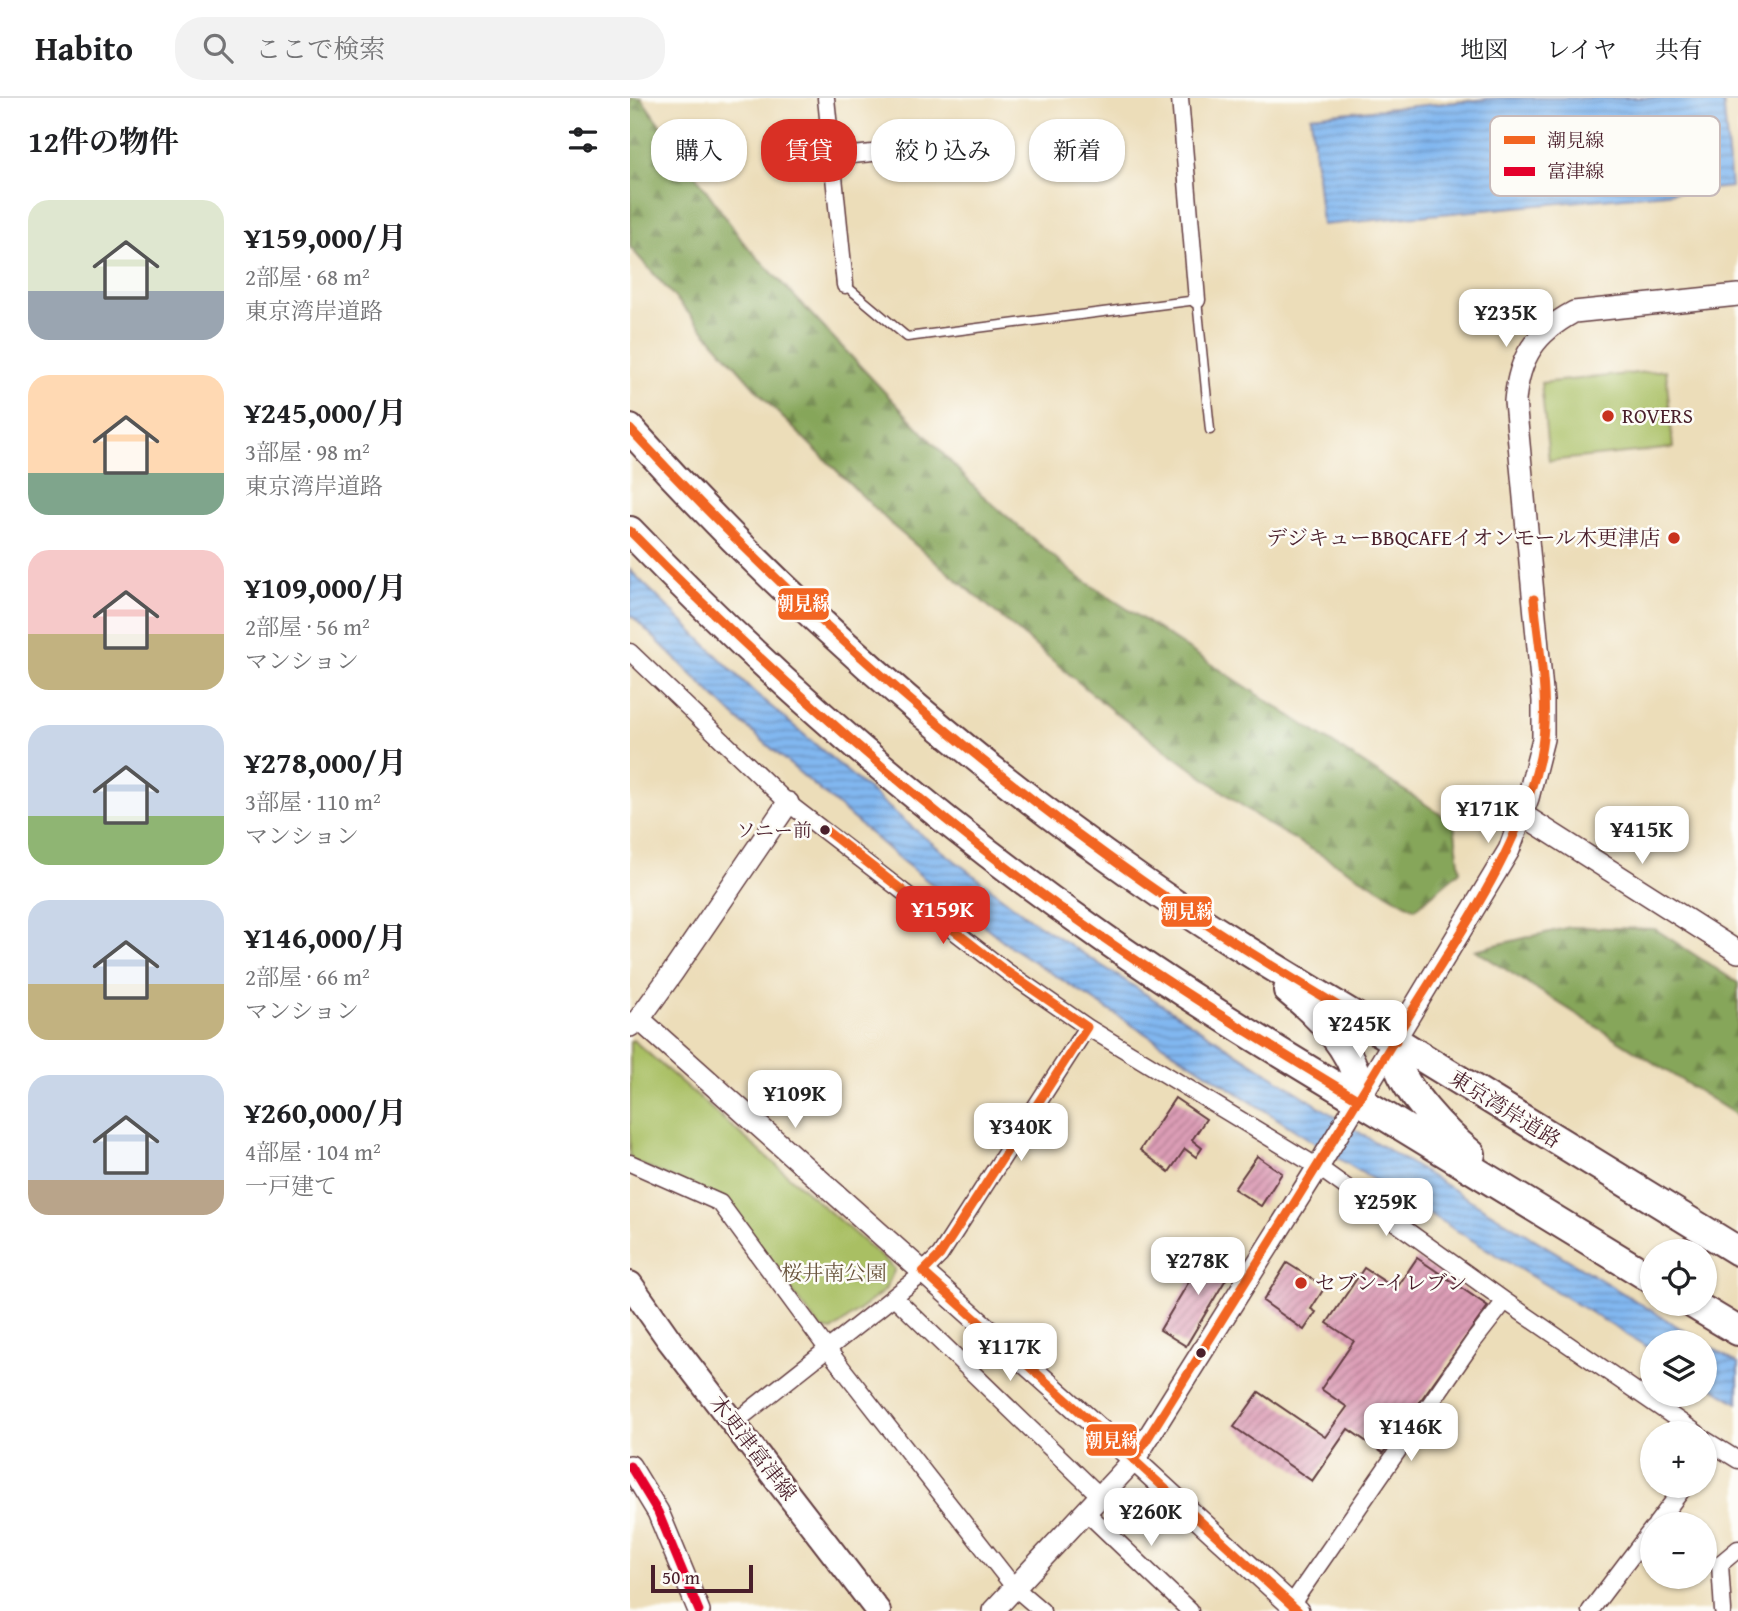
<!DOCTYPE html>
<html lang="ja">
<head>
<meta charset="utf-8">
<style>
	body { margin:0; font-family:"Gentium Book Plus","Noto Serif JP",serif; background:#f2f2f2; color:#202124; height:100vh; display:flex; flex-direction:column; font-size:26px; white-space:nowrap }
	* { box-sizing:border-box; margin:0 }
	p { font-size:23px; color:#757577 }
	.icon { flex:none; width:38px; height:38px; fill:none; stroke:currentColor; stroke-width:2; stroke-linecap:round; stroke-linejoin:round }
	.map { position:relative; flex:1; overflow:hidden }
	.sheet { display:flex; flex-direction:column; background:#fff; width:630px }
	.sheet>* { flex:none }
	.banner { position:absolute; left:21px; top:21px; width:665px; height:63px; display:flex; gap:14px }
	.fabs { position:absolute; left:1010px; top:1141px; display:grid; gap:14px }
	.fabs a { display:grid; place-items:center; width:77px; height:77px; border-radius:50%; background:#fff; box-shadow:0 2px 5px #0004; font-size:35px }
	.scale { position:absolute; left:21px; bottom:18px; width:102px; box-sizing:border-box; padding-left:7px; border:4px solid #4a1f2b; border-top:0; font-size:19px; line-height:24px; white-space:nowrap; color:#4a1f2b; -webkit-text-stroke:5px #fdfcf7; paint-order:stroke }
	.price { position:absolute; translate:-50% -60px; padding:0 16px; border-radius:14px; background:#fff; color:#222; font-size:23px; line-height:46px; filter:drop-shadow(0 2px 4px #0008) }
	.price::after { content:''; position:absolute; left:50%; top:42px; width:21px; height:16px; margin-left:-10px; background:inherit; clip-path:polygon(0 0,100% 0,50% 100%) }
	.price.on { background:#d93025; color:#fff }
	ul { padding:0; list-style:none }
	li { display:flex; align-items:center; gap:21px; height:175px; padding:0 28px }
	li span { display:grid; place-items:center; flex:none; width:196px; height:140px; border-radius:21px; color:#555 }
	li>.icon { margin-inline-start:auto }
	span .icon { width:84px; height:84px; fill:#fffc; stroke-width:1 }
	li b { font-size:30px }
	h2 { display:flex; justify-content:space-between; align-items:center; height:84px; padding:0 28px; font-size:30px }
	.pill { padding:0 24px; border-radius:28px; background:#fff; box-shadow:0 2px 5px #0004; font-size:24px; line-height:63px }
	.pill.on { background:#d93025; color:#fff }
	header { display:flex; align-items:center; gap:42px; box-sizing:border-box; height:98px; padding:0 35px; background:#fff; border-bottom:2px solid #e0e0e0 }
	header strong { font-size:33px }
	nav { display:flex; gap:38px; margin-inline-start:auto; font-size:24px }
	.search { width:490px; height:63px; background:#f2f2f2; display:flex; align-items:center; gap:18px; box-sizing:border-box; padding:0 24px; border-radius:28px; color:#757577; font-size:26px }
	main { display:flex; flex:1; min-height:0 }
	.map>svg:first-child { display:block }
	.forest { fill:url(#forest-firs); stroke:#686242; stroke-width:2 }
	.park { fill:#a9bf64; stroke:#7a6f48; stroke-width:2 }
	.water { fill:url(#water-rules); stroke:#666b8e; stroke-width:2 }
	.building { fill:url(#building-hatch) }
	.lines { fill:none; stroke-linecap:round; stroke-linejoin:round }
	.lane-casing { stroke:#623c40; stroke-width:11 }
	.street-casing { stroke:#623c40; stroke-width:19 }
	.secondary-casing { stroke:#623c40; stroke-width:24 }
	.primary-casing { stroke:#623c40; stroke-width:28 }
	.highway-casing { stroke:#623c40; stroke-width:32 }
	.lane { stroke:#fff; stroke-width:8 }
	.street { stroke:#fff; stroke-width:16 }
	.secondary { stroke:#fff; stroke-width:21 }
	.primary { stroke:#fff; stroke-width:24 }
	.highway { stroke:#fff; stroke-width:28 }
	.bus-1-casing { stroke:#fdfcf7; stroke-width:14 }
	.bus-2-casing { stroke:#fdfcf7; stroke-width:14 }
	.bus-1 { stroke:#f26522; stroke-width:9 }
	.bus-2 { stroke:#e4002b; stroke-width:9 }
	.poi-dot { fill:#c8321e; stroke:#fdfcf7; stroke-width:2.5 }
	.bus-dot { fill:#4a1f2b; stroke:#fdfcf7; stroke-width:2.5 }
	.labels { text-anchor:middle; stroke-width:5; stroke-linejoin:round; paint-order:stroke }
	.bus-label { font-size:19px; fill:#4a1f2b; stroke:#fdfcf7; text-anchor:end }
	.poi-label { font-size:21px; fill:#4a1f2b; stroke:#fdfcf7; text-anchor:start }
	.street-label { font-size:21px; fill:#4a1f2b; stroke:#fdfcf7 }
	.park-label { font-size:21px; fill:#6b573f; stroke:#fdfcf7 }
	.key { fill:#fdfcf7; stroke:#c7baba; stroke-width:2 }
	.key-label { font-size:19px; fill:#4a1f2b }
	.line-badge { stroke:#fdfcf7; stroke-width:2.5 }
	.badge-label { font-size:19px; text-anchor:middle; font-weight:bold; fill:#fff }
</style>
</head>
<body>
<header>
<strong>Habito</strong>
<div class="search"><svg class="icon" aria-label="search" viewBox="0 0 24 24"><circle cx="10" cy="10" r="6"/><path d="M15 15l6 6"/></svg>ここで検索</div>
<nav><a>地図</a><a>レイヤ</a><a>共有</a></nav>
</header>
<main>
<section class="sheet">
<h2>12件の物件<svg class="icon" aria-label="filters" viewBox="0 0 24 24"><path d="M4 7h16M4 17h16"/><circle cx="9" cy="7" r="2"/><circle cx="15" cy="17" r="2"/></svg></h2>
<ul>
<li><span style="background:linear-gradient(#dfe7d0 65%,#9aa5b1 0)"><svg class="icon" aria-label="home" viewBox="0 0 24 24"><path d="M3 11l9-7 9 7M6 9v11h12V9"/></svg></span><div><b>¥159,000/月</b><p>2部屋 · 68 m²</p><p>東京湾岸道路</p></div></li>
<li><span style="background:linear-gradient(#ffd9b3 70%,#7fa58c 0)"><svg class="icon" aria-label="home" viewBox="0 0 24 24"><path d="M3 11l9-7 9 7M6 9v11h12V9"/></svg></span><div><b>¥245,000/月</b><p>3部屋 · 98 m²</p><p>東京湾岸道路</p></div></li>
<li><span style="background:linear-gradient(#f6c9c9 60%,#c2b280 0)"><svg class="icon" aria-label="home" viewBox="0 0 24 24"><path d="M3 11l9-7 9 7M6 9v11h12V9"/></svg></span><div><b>¥109,000/月</b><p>2部屋 · 56 m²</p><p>マンション</p></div></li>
<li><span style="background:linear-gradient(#c9d6e8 65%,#8fb573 0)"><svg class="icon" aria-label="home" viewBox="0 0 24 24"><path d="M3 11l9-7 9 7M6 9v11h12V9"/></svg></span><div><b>¥278,000/月</b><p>3部屋 · 110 m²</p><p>マンション</p></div></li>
<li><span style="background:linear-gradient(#c9d6e8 60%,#c2b280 0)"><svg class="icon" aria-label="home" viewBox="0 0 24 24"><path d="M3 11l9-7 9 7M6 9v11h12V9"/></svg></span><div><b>¥146,000/月</b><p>2部屋 · 66 m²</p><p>マンション</p></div></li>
<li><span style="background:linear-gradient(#c9d6e8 75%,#b9a48a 0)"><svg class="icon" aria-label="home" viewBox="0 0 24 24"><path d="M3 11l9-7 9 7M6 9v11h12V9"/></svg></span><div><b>¥260,000/月</b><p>4部屋 · 104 m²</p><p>一戸建て</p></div></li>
</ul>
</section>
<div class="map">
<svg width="1108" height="1513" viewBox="0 0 1108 1513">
	<defs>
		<pattern id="forest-firs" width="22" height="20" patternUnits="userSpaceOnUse" patternTransform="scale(1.75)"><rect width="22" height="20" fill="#86a65a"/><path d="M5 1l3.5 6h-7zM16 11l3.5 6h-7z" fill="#70874b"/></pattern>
		<pattern id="water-rules" width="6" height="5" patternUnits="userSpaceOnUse" patternTransform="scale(1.75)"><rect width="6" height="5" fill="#81b7f0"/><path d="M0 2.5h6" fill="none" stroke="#6c94c3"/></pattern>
		<pattern id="building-hatch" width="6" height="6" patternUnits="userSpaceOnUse" patternTransform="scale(1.75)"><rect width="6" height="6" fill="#dc9db6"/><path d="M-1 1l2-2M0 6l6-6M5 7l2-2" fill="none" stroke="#b47f94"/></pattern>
	</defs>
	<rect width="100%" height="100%" fill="#fdfcf7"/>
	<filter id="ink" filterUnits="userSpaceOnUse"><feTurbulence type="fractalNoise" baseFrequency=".0143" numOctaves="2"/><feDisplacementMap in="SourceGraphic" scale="14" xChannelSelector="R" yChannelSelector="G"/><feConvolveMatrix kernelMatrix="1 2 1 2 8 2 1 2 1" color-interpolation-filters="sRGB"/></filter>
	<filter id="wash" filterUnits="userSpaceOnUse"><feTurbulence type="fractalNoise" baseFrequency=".00686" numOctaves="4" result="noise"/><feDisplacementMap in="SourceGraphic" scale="28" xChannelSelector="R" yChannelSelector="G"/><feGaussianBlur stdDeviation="1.57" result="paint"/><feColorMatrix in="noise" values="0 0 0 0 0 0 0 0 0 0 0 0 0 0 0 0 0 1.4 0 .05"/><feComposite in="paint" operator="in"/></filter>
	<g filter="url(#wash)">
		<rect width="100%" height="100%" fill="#ecddb9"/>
		<path class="forest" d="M0,0H11L113,144L351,396L444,476L824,725L830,773L785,811L636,725L484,614L263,428L143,310L0,149Z
			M940,829L1025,831L1108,885V1018L845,852Z"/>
		<path class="park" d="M1036,272L1043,350L919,363L911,285Z
			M3,942L265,1171L255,1192L202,1233L191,1231L92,1102L0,1062V944Z"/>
		<path class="water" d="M868,0H1093L1101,89L692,127L681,18Z
			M0,472L123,593L289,735L403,823L732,1036L1073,1244H1022V1252L716,1065L381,849L271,762L105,619L0,516Z
			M1075,1245L1108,1266V1305L1075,1285Z"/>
		<g id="blocks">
			<path class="building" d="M545,1000L576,1021L562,1042L572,1050L566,1059L555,1051L539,1074L510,1052Z
				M627,1058L652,1075L631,1108L604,1091Z
				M579,1150L605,1166L556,1248L530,1232Z
				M787,1160L858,1208L753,1355L718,1331L682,1383L604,1329L629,1294L695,1339L717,1309L691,1291L724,1243L697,1225L734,1170L766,1191Z
				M657,1165L695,1189L681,1211L686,1214L674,1232L633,1203Z"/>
		</g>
	</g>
	<g filter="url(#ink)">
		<use href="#blocks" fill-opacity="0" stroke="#623c40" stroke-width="2"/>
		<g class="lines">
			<defs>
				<path id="lane" d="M215,187L277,239L567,202L580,332"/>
				<path id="street" d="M196,0L215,187
					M550,0L567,202
					M202,59L362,43
					M0,554L158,705L376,873L457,929L688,1069L875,1203L1067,1335
					M0,1065L90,1105L198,1252L384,1489L412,1513
					M264,1199L470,1398
					M104,1325L286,1181L310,1157L457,929
					M1074,1341L1108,1362
					M456,1414L560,1513
					M1026,1426L1055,1388
					M661,1507L843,1244L875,1203
					M960,1513L1022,1431
					M1093,1513L1090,1466L1108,1451"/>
				<path id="secondary" d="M893,717L1108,854
					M9,921L504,1362L668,1513
					M0,928L9,921L43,874L158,705
					M0,1368L28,1414L69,1513
					M363,1513L504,1362L688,1069L879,752L898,700L913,641V603L885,303C889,259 905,235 944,214L1108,197"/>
				<path id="primary" d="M0,1186L40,1243L248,1513"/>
				<path id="highway" d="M0,331C152,500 324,652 510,782C592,840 679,890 764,942C879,1012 993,1083 1108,1153
					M0,433C144,583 303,721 474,840C565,904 660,961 755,1018C844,1072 933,1126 1022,1181
					M658,892C690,918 732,959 729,1002
					M766,943C766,949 765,955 766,960C771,990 817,1037 841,1056
					M1063,1206L1108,1233"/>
			</defs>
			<use href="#lane" class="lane-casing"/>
			<use href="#street" class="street-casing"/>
			<use href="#secondary" class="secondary-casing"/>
			<use href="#primary" class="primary-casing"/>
			<use href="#highway" class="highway-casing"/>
			<use href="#lane" class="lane"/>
			<use href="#street" class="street"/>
			<use href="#secondary" class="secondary"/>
			<use href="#primary" class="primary"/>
			<use href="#highway" class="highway"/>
			<defs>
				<path id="bus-1" d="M0,331C155,499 324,650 511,782C593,840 680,891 766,943
					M0,433C128,563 263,685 409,794C512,870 620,936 729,1002
					M194,731L376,873L457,929
					M293,1174L504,1362L668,1513
					M293,1174L310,1157L457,929
					M504,1362C595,1217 686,1072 774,926C826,841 888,757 910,659C921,607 909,553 904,501"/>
				<path id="bus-2" d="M0,1368L28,1414L69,1513"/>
			</defs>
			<use href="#bus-1" class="bus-1-casing"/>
			<use href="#bus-2" class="bus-2-casing"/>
			<use href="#bus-1" class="bus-1"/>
			<use href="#bus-2" class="bus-2"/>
		</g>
	</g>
	<g class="poi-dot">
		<circle cx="978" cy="318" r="7"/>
		<circle cx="1044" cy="440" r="7"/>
		<circle cx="671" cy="1185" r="7"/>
	</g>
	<g class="bus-dot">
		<circle cx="195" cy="732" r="6"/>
		<circle cx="571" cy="1255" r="6"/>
	</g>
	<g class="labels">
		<g class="bus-label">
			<text x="182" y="739">ソニー前</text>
		</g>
		<g class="poi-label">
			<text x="992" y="325">ROVERS</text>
			<text x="1030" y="447" text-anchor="end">デジキューBBQCAFEイオンモール木更津店</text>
			<text x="685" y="1192">セブン-イレブン</text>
		</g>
		<g class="street-label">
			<text transform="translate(875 1011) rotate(32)" y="7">東京湾岸道路</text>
			<text transform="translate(123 1350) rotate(52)" y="7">木更津富津線</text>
		</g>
		<g class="park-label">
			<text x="204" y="1182">桜井南公園</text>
		</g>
	</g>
	<rect x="860" y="18" width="230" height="80" rx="10" class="key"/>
	<rect x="874" y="38" width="31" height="8" fill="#f26522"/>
	<rect x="874" y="69" width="31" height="9" fill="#e4002b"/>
	<g class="key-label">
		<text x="917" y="49">潮見線</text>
		<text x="917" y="80">富津線</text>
	</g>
	<g class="line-badge">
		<rect x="147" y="489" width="53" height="34" rx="7" fill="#f26522"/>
		<rect x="530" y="797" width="53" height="33" rx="7" fill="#f26522"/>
		<rect x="455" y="1325" width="53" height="34" rx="7" fill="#f26522"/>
	</g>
	<g class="badge-label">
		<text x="173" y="512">潮見線</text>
		<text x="557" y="820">潮見線</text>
		<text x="482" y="1349">潮見線</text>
	</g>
</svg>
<div class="fabs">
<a><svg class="icon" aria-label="locate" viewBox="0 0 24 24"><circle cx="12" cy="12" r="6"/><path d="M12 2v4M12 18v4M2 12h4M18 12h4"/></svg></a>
<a><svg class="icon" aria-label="layers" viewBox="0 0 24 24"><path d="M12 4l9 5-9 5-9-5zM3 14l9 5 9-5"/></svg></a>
<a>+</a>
<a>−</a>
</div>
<div class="scale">50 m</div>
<b class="price" style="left:876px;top:251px">¥235K</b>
<b class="price" style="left:858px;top:747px">¥171K</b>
<b class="price" style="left:1012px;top:768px">¥415K</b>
<b class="price on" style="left:313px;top:848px">¥159K</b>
<b class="price" style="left:730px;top:962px">¥245K</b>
<b class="price" style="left:165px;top:1032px">¥109K</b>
<b class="price" style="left:391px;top:1065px">¥340K</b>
<b class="price" style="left:756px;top:1140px">¥259K</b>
<b class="price" style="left:568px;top:1199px">¥278K</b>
<b class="price" style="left:380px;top:1285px">¥117K</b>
<b class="price" style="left:781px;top:1365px">¥146K</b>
<b class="price" style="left:521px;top:1450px">¥260K</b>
<div class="banner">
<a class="pill">購入</a>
<a class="pill on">賃貸</a>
<a class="pill">絞り込み</a>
<a class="pill">新着</a>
</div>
</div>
</main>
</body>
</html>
